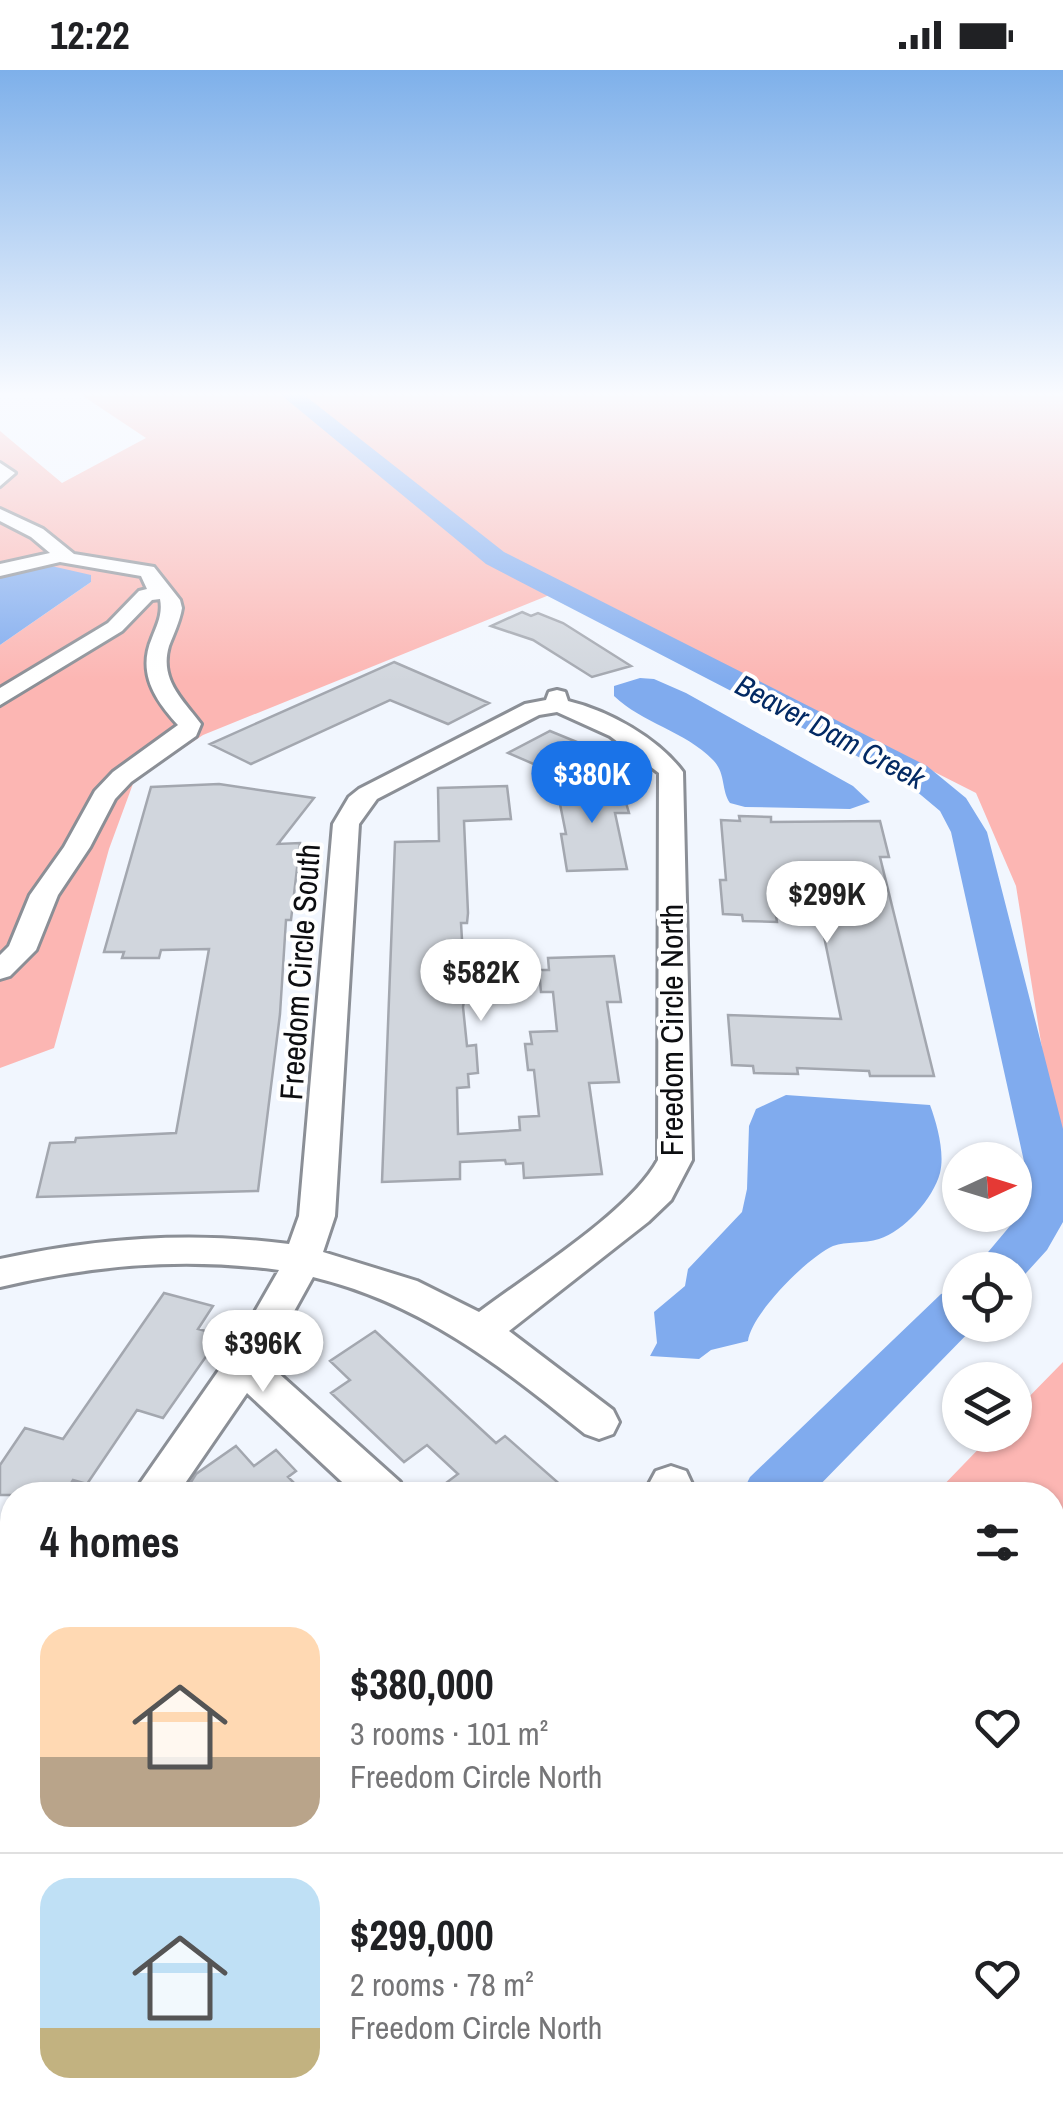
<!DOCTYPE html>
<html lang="en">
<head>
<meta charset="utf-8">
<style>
	body { margin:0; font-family:"Archivo Narrow",sans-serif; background:#f6f6f6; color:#202124; height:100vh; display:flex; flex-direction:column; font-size:38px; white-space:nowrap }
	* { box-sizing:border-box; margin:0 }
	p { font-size:32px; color:#757577 }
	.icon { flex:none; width:55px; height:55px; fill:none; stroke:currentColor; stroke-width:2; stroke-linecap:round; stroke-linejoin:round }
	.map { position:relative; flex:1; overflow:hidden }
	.side { position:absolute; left:0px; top:1412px; width:1065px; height:642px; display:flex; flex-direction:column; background:#fff; border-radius:40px 40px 0 0; box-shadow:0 2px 8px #0004 }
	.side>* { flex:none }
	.needle { width:65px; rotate:86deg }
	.tools { position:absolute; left:942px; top:1072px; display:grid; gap:20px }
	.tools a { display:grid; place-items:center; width:90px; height:90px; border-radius:50%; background:#fff; box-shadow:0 2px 8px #0004; font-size:50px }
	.price { position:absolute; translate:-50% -85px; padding:0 22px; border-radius:35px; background:#fff; color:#222; font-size:32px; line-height:65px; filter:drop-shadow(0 2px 5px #0008) }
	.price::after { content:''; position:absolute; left:50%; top:60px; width:30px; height:22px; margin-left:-15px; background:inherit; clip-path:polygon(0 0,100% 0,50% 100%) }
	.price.active { background:#1a73e8; color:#fff }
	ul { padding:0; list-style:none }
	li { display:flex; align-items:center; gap:30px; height:250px; padding:0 40px }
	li+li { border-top:2px solid #e0e0e0 }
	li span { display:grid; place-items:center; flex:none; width:280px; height:200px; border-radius:30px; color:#555 }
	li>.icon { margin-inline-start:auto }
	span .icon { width:120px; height:120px; fill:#fffc; stroke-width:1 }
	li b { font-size:42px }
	h2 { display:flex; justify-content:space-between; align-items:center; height:120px; padding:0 40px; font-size:42px }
	.status { display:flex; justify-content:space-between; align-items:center; height:70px; padding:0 50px; background:#fff; direction:ltr }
	.status svg { height:28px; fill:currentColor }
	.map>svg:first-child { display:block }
	.green { fill:#fcb6b3 }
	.water { fill:#80abee }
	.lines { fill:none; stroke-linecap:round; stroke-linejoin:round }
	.river { fill:#80abee; fill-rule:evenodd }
	.building { fill:#d1d6dd; stroke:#a3a7af; stroke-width:2.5 }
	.minor-casing { stroke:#8b8f96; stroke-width:6 }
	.minor { fill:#fff; fill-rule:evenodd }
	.labels { text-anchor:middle; stroke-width:8; stroke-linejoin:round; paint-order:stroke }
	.far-water-label { font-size:30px; font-style:italic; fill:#032a64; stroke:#fff }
	.street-label { font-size:32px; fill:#0d0e11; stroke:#fff }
</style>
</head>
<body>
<div class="status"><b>12:22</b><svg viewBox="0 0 49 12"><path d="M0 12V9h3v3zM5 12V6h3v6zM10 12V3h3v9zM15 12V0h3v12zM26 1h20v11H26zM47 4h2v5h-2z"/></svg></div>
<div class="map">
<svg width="1063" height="2053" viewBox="0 0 1063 2053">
	<rect width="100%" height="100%" fill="#f1f6fe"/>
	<path class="green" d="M80,324H1063V1110L1016,816L976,723L569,517L203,665L134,711L109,779L54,978L0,998V575L91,512L10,501L0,507V361L62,413L146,368Z
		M1063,1292V1864L1053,1877L1052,1425H934L992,1365H1015V1341Z"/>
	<path class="water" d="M47,495L91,505V512L0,575V507L10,501Z
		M640,608L654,609L686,623L853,716L870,732L850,739L745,737L730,733C721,720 726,703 713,690C685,661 642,653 614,626V616Z
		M786,1025L930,1035C937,1054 945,1083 940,1103C933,1129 904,1161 879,1169C864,1174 846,1171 833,1176C808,1187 751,1244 748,1271L711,1280L699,1289L650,1286L657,1273L654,1242L685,1216L688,1199L742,1142L747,1119L749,1056L756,1039Z"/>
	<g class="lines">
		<path class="river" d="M280,324H303L504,482L927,696L966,728L987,762L1063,1059V1152L1047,1180L1017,1213L1015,1200H973L1015,1150L1027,1105L951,762L940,741L903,710L486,494Z
			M960,1218V1255H976L810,1425H741L750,1407L941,1224Z
			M216,2042H296L297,2053H215Z"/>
	</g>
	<path class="building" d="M522,542L531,546L538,543L563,553L631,596L592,607L533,570L491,556Z
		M394,592L489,633L448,654L390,630L251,694L210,674Z
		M550,661L594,679L584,685L588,687L557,704L508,683Z
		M620,712L629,743H615L627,799L567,801L561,764H566L556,714Z
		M219,714L314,728L278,774L300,773L291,850H286L280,944L258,1121L37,1127L50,1073L75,1072L76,1068L176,1063L209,879L161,880L159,888H122L124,882H104L151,717Z
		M507,716L511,749L464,751L468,843L467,853H461L464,903H469L470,925H465L463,937L467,976L476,975L478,1003L468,1004L469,1017L457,1018L458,1064L520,1060L519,1047L539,1046L534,1000H528L525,974H532L530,962L557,961L553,922H541L539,900H549L548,888L614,886L621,932H607L619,1012L589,1013L602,1104L524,1108L523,1093L506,1094L505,1090L460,1092V1109L382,1112L395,772L439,771L438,718Z
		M739,746L771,747V752L880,751L889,787H880L934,1006H870L869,1001L797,998L798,1004L754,1003L753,996L732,995L728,945L841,949L820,847L776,846L777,852L743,851L742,845L723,844L720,810H726L721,750L740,751Z
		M164,1223L213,1236L198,1259L221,1265L163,1348L137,1340L87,1414L73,1410L64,1425H0V1395L25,1358L63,1369Z
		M375,1261L496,1373L505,1366L572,1425H430L458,1404L427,1375L404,1392L331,1323L350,1310L330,1291Z
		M236,1376L254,1396L276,1380L296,1401L288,1407L306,1425H203L191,1412L196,1404Z"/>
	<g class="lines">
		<defs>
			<path id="minor" d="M0,393L15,403L0,416Z
				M0,439L43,459L74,484L154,497L180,530L182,538C180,551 174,563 169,576C159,610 183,630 201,654L196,666L131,712L115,729L90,777L58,825L36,880L10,906L0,909V885L9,876L30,825L64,777L95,721L113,702L178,655C155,630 137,603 152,568C157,555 163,544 160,529L152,530L122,561L0,635V618L108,553L139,521L147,519L141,506L60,492L0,506V494L50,483L31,467L0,451Z
				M557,620L565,622L568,631C609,641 658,668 683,702L692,1090L671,1130L648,1152L509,1261L613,1340L619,1352L613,1364L599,1369L585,1364C500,1295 421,1233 313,1207L266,1292L400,1412L406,1425H356L247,1323L177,1425H132L233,1280L279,1200C183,1187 94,1195 0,1217V1189C98,1168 190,1161 289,1174L299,1146L333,754L349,727L359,719L525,634L546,630L549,622ZM557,642L610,666L659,703L658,1090C630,1142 529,1204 479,1242L417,1211L323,1182L335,1146L359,754L377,729L539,645Z
				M671,1396L686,1401L692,1414L687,1425H643L656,1401Z
				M1063,1680V1730L1052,1732V1682Z
				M12,1738V1846L0,1851V1743Z
				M1063,1787V1839L1052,1841V1789Z
				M76,2042H177L173,2053H72Z"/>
		</defs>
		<use href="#minor" class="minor-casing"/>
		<use href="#minor" class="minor"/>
	</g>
	<linearGradient id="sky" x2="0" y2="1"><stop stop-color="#7eb0ea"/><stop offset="0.53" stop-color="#f9fbff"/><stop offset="1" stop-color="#f9fbff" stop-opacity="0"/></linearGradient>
	<rect width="1063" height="612" fill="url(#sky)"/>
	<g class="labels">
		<g class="far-water-label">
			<text transform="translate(830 662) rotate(28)" y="10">Beaver Dam Creek</text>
		</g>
		<g class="street-label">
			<text transform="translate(300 902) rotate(-86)" y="11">Freedom Circle South</text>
			<text transform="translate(672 960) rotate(-90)" y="11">Freedom Circle North</text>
		</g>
	</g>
</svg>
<div class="tools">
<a><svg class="needle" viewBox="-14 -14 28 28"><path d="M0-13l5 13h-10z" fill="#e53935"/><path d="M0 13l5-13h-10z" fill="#757577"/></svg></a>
<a><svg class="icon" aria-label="locate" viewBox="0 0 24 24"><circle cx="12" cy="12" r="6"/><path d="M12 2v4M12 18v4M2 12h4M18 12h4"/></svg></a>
<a><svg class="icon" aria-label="layers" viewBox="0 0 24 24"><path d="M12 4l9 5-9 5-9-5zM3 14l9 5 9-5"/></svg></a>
</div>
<b class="price active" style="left:592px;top:756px">$380K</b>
<b class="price" style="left:827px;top:876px">$299K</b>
<b class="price" style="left:481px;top:954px">$582K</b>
<b class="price" style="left:263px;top:1325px">$396K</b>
<section class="side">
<h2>4 homes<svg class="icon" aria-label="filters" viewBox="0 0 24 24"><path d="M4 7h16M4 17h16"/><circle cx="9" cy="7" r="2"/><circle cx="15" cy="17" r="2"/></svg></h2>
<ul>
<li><span style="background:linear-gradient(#ffd9b3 65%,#b9a48a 0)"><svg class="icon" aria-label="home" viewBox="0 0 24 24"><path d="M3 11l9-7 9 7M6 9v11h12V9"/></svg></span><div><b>$380,000</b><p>3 rooms · 101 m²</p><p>Freedom Circle North</p></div><svg class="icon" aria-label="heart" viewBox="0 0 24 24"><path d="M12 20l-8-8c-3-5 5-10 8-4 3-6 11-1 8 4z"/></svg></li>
<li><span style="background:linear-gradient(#bfe0f5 75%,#c2b280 0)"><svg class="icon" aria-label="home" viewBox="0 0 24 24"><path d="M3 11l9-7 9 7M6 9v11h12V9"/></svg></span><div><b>$299,000</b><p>2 rooms · 78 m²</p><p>Freedom Circle North</p></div><svg class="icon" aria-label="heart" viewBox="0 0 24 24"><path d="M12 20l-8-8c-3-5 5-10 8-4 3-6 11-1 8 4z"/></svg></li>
</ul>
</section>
</div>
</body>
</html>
